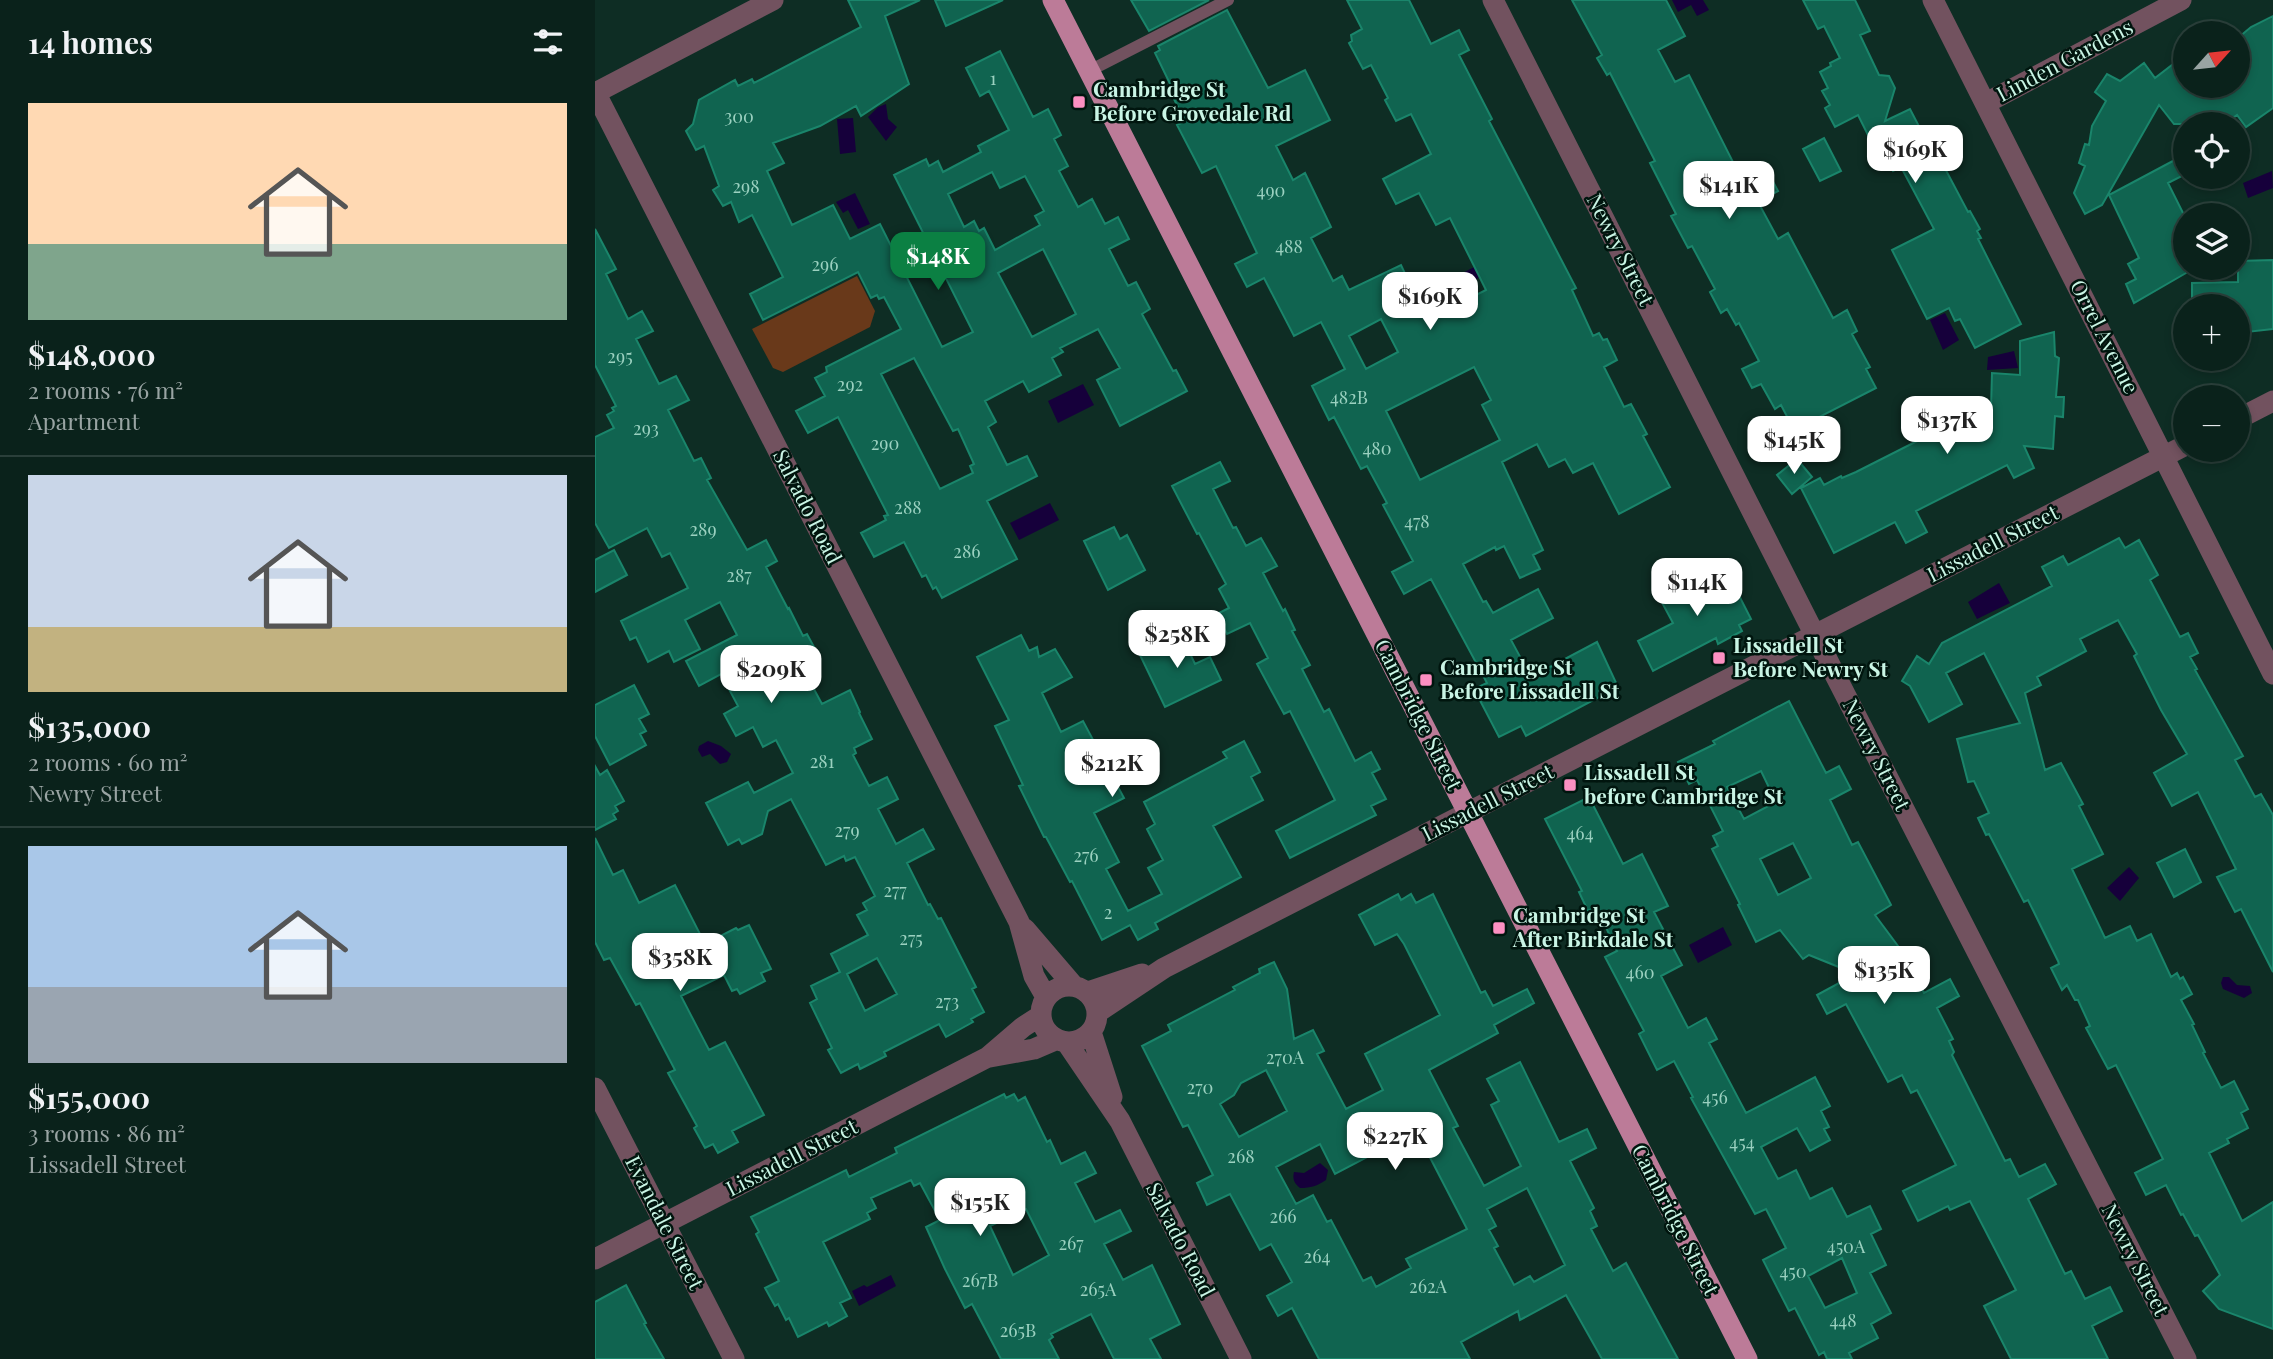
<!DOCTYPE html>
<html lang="en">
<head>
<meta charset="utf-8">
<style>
	body { margin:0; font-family:"Playfair Display",serif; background:#182f28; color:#f1f3f6; height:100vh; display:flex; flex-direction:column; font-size:26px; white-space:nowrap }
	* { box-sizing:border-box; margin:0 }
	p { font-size:23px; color:#99a4a3 }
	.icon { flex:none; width:38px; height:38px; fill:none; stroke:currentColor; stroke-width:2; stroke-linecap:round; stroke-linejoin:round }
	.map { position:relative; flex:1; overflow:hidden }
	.details { display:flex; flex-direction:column; background:#0a221b; width:595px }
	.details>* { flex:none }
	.needle { width:46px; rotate:63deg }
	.controls { position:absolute; left:1578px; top:21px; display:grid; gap:14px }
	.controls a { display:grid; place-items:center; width:77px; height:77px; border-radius:50%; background:#0a221b; box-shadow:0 4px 10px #0003,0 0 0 2px #2a3f3a; font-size:35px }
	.price { position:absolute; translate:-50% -60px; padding:0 16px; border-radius:14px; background:#fff; color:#222; font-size:23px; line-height:46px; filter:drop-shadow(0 2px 4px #0008) }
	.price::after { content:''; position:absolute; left:50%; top:42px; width:21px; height:16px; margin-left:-10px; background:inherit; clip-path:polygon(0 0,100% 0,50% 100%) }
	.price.selected { background:#0b8043; color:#fff }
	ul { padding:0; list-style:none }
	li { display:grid; align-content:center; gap:14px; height:371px; padding:0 28px }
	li+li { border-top:2px solid #2a3f3a }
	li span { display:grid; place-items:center; height:217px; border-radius:0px; color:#555 }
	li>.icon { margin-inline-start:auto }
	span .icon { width:126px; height:126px; fill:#fffc; stroke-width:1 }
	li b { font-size:30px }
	h2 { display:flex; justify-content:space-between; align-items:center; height:84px; padding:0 28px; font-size:30px }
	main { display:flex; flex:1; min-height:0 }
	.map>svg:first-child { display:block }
	.green { fill:#69391a }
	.water { fill:#16003b }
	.building { fill:#106450; stroke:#1a856b; stroke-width:2; fill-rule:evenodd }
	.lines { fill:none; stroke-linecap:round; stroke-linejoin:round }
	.lane { stroke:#72525f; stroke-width:12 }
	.street { stroke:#72525f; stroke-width:21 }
	.primary { stroke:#bc7b98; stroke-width:21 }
	.poi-dot { fill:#fc8fc1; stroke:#00150e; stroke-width:2.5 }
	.labels { text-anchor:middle; stroke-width:5; stroke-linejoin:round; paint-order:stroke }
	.number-label { font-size:18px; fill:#9bd1c0 }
	.street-label { font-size:21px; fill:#c9f5e5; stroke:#00150e }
	.poi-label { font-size:21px; font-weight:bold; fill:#c9f5e5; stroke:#00150e; text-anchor:start }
</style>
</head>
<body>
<main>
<section class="details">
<h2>14 homes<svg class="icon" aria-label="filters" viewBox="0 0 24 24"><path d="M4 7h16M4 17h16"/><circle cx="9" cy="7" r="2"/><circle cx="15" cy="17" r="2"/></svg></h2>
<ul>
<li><span style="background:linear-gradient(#ffd9b3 65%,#7fa58c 0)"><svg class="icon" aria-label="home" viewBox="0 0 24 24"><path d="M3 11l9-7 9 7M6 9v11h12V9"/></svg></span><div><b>$148,000</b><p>2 rooms · 76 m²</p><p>Apartment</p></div></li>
<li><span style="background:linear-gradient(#c9d6e8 70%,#c2b280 0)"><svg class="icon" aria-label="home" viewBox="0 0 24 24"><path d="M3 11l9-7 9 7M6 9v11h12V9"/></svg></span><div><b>$135,000</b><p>2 rooms · 60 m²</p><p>Newry Street</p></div></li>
<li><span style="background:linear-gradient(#a9c7e8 65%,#9aa5b1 0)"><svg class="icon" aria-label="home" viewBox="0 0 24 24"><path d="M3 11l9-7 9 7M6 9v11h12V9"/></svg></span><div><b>$155,000</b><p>3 rooms · 86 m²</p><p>Lissadell Street</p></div></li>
</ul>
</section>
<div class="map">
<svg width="1678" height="1359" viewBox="0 0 1678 1359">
	<rect width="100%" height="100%" fill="#0e2d24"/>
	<path class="green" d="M262,276L280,311L275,327L188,372L178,368L157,329Z"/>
	<path class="water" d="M1077,0H1108L1114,10L1102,16L1096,5L1083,12Z
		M291,104L293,119L302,127L291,141L273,117L283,107Z
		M258,118L261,152L245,154L242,119Z
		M1677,171L1678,188L1653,198L1648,183Z
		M260,193L275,224L263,229L253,210L248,213L241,202Z
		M889,262L893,273L846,297L840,287Z
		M1350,313L1364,340L1348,350L1335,320Z
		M1419,351L1423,368L1392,370L1393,357Z
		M488,384L499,405L463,423L453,401Z
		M455,503L464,520L424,540L415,523Z
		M1404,583L1415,603L1382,619L1373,602Z
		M113,741L126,746L136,754L132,762L125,764L115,754L107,757L103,750L104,746Z
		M1534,867L1544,878L1525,901L1512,888Z
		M1128,927L1137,945L1103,963L1094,945Z
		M1628,977H1634L1642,985L1655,986L1657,993L1649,998L1628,989L1626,983Z
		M725,1163L733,1170L731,1180C722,1186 716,1188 705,1188C700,1184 697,1180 699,1172L709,1173Z
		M296,1275L301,1286L264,1306L257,1291L269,1285L272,1287Z"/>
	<path class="building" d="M253,0H325L290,16L314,84L266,116L261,106L225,126L178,143L189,163L172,171L197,225L238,205L255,239L285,224L347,347L378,332L299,175L331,159L334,166L343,161L348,172L386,152L383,146L414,130L394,91L385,96L371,68L405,51L438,117L453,109L466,135L459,139L473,166L464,171L483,207L497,199L510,224L523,217L534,239L514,249L533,286L541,282L555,309L547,314L578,371L581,370L592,391L525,426L502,380L525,368L503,329L465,348L468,352L457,358L466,375L434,392L428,381L390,401L401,422L393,427L412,465L432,456L442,476L392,501L422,559L347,598L341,587L338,589L331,575L327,577L309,542L279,557L266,533L291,520L289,516L293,515L243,417L213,433L201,411L230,396L220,378L232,372L231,367L306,329L289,297L284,299L282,295L276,298L263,272L168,320L155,294L188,277L157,215L144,222L136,202L128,206L118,190L124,186L109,146L101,150L91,131L98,124L104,100L140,80L143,86L157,79L159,83L266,27ZM397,172L405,188L430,176L449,211L440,216L445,225L400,250L389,228L384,231L379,221L369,227L353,194ZM448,249L481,314L437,337L403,273ZM319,358L358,431L363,429L379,464L375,466L378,473L345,489L286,374Z
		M340,0H408L351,26Z
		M536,0H614L554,31Z
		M752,0H814L836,44L864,30L874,50L864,55L897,119L894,121L981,288L977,290L998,336L1004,333L1008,340L1012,339L1022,360L1009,367L1029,407L1036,404L1052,434L1048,436L1075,487L1024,514L998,463L978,473L970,459L954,467L942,444L907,462L948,550L938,555L945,569L925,578L909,546L901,550L900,547L868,564L888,602L891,601L898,613L943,589L958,618L916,640L936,677L1002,642L1023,687L931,736L926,726L904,737L879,689L892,683L836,579L809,594L797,572L818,561L788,505L792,503L772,466L766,469L739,417L734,420L717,386L750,369L726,322L699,336L669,278L652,287L640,264L662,253L621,166L607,173L582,125L590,121L576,93L579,92L560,53L565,50L563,46L632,10L673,88L710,70L735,120L681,146L698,180L710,173L736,227L716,238L738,281L747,276L754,290L806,265L832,320L891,290L855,218L841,225L824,193L801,204L788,179L836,154L816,114L801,121L790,100L793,98L776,65L768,69L754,43L757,41L756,35L767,29ZM786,319L803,352L771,369L754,336ZM879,367L896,400L887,405L905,440L825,480L791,411Z
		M977,0H1071L1090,36L1063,50L1080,82L1094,75L1147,180L1171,168L1183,191L1163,202L1183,239L1193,233L1238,318L1252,310L1262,331L1257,334L1275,367L1271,369L1281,388L1199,430L1186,405L1180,409L1166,384L1157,388L1147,369L1164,361L1144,323L1141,325L1132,309L1126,313L1115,292L1120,289L1097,246L1093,248L1076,216L1081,214L1055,163L1060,161L1015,73L1012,75L1002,58L1007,55Z
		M1208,0H1260L1275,31L1265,35L1284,75L1294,76L1300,88L1290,121L1315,109L1342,161L1345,159L1373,212L1375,211L1385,229L1382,231L1386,238L1383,239L1426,324L1380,348L1365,319L1360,321L1354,308L1332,319L1297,250L1339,229L1306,167L1298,171L1291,158L1286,161L1263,115L1240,127L1230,108L1235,105L1227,91L1233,88L1225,72L1236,66L1235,63L1245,58L1229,26L1223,29Z
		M1678,16V108L1651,127L1642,115L1630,124H1579L1564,105L1507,205L1490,214L1479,193L1490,166L1484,163L1490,144L1494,145L1497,126L1511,101L1500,92L1512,74L1525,81L1549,63L1560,78L1591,54V86H1643V38L1656,27Z
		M1229,138L1246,171L1225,181L1208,149Z
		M1591,154V174L1573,183L1591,219V273L1539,303L1531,284L1541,279L1533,264L1544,258L1514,195Z
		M0,229L21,269L11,274L33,319L47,311L58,331L41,339L64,384L81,376L94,400L73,410L99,461L106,458L116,478L112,480L152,550L171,540L182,561L171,567L193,609L194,608L208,636L212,634L225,658L207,667L227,704L255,690L265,712L264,713L277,739L259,748L261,753L258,755L274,786L292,777L303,799L283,809L301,844L328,829L339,849L312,863L333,905L335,904L343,919L346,918L381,987L377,989L389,1012L376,1019L378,1022L351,1037L344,1024L289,1052L291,1056L265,1069L263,1064L246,1073L233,1050L237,1048L215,1003L222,999L216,986L245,972L236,954L273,935L262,915L272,910L268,903L280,896L260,857L251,861L249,856L231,865L196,799L173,811L167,834L147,844L144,839L133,845L111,803L153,782L159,793L198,773L181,740L168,747L158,727L141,736L129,714L143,706L126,674L104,686L91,661L142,635L125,602L90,620L105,649L79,662L74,651L53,662L41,637L35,640L26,621L93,588L75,553L67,557L52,528L14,548L0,523V437L19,428L12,415L19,411L17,408L21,406L0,365ZM282,958L302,994L270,1011L252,974Z
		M1678,260V329L1643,333V306H1597V283L1643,282V261Z
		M1459,332L1460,356L1464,358L1461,397H1469L1468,417L1460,416L1458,449L1429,446L1439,468L1419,478L1412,465L1321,511L1332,532L1311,543L1300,522L1239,553L1206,488L1225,478L1229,485L1246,476L1247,478L1261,472L1336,434L1337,437L1396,409L1397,373L1425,375V341Z
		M1202,459L1217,477L1197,494L1182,475Z
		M625,462L635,481L618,489L638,528L641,527L651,546L666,538L682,566L668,573L688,611L690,609L700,630L697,631L715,665L707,669L729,712L734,709L760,761L776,752L785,769L777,773L791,799L776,806L781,815L695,858L681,831L740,800L695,711L689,714L662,664L673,658L655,623L632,634L622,614L634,608L624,589L631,584L604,533L602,534L577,486Z
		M519,527L525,539L532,535L550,570L513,590L489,541Z
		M1524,538L1530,548L1544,540L1563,575L1555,580L1585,637L1593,633L1603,653L1595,657L1602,669L1600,670L1648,756L1640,760L1660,797L1666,794L1678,815V972L1646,909L1640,912L1622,877L1641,869L1603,792L1577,806L1559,773L1592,754L1566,710L1539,656L1542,654L1523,620L1485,639L1491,651L1442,677L1446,685L1430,693L1450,770L1466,763L1488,804L1484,806L1508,854L1477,869L1510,938L1535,926L1542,941L1556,934L1576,977L1582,973L1585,979L1588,977L1597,994L1586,1000L1599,1024L1597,1025L1610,1052L1608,1053L1626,1088L1639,1081L1653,1109L1646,1113L1653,1128L1632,1139L1634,1143L1614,1153L1647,1221L1678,1202V1329L1624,1309L1608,1291L1625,1275L1603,1235L1600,1236L1588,1214L1586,1215L1571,1185L1551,1195L1540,1173L1568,1159L1521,1065L1513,1069L1491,1028L1495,1026L1483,1000H1480L1472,985L1467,990L1456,968L1464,964L1463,961L1433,900L1429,902L1394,834L1391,835L1383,818L1394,813L1379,781L1373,782L1362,739L1425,723L1389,653L1351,673L1367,704L1334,722L1315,686L1307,681L1322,656L1334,664L1347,643L1457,586L1447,567L1468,556L1473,565Z
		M19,550L32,575L0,592V560Z
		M1128,564L1156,619L1144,625L1147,631L1123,644L1121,638L1058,671L1043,641L1078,623L1064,597Z
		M585,633L600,664L615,657L626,680L570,707L544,653Z
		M426,635L434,651L442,647L444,657L460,649L477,677L447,693L466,732L488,721L529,798L499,813L524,862L511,869L533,911L567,894L553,868L568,860L552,829L560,824L549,802L632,758L628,752L649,741L665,772L656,777L668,800L618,826L646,877L560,923L563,929L543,940L535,925L507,940L477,881L475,882L451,837H449L424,786L428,785L400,726L414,720L382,657Z
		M39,685L54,714L44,719L51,731L45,734L51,745L15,765L0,736V705Z
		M1194,701L1231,773L1244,766L1256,789L1235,800L1257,845L1263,842L1296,905L1280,915L1306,950L1329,993L1355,979L1364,996L1342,1008L1358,1039L1354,1041L1359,1052L1357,1055L1410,1161L1415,1159L1424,1177L1450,1164L1461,1184L1433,1199L1470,1274L1476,1271L1490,1299L1515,1287L1527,1311L1497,1326L1513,1359H1416L1389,1306L1421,1290L1375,1201L1355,1210L1353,1206L1323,1221L1308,1191L1361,1165L1322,1090L1316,1093L1307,1075L1293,1082L1251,1004L1232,1014L1222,995L1261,974L1214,955L1208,959L1185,930L1161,942L1143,905L1145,904L1117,849L1123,846L1118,836L1128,831L1102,780L1094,784L1083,762L1120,744L1118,741ZM1166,771L1181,802L1149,819L1132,787ZM1198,843L1216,878L1183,895L1165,859Z
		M0,766L5,775L12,770L29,801L20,806L23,811L18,814L21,819L0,830Z
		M994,797L1028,864L1047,854L1073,906L1059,912L1087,965L1066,976L1093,1028L1111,1018L1122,1039L1114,1043L1151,1113L1220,1077L1235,1106L1226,1111L1234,1127L1229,1129L1235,1140L1215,1151L1202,1128L1166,1147L1183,1179L1201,1170L1215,1199L1237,1188L1252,1217L1275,1206L1286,1229L1276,1234L1291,1265L1275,1273L1296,1313L1276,1324L1283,1338L1254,1353L1257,1359H1232L1229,1352L1224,1355L1200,1308L1194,1311L1168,1260L1191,1248L1171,1209L1160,1214L1096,1098L1098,1097L1079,1061L1062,1070L1044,1034L1049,1031L1010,957L1022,951L1001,906L993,911L984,892L987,891L950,819ZM1247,1258L1262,1293L1230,1308L1213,1276Z
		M0,838L18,875L28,870L44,903L80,885L110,944L141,928L143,930L154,925L176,969L166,973L170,981L145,994L142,989L137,991L129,975L86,996L114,1050L130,1042L169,1115L137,1131L143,1142L123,1153L118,1144L110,1148L99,1128L102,1126L73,1073L80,1070L45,1003L41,1005L15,958L9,960L0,942Z
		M1590,849L1606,882L1579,897L1562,863Z
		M803,894L806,900L816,894L821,903L838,894L886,993L890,991L898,1006L932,989L939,1003L899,1025L903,1033L834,1070L863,1126L858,1128L889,1186L926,1166L896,1105L904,1101L892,1079L925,1062L964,1142L992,1129L1001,1148L975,1161L999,1208L995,1211L1002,1226L996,1229L1018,1271L1031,1263L1083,1359H1007L971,1295L925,1320L923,1311L866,1342L875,1359H724L697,1308L683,1316L672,1296L697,1282L676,1244L665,1250L635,1194L612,1205L602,1183L618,1175L593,1125L588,1127L547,1046L576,1031L573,1025L640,990L638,987L665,973L664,969L679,962L692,989L699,1039L718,1030L729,1051L722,1054L751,1109L788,1090L770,1054L845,1015L809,944L802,934L780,945L764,915ZM671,1070L692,1111L644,1137L625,1104L639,1095L646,1083ZM820,1142L823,1147L828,1144L872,1229L811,1259L816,1268L781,1287L776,1277L768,1281L736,1220L732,1222L718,1195L701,1204L681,1167L725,1144L740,1174L795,1145L799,1153ZM932,1188L970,1265L939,1282L935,1276L919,1285L899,1248L903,1246L894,1230L901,1226L892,1209Z
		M409,1094L411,1098L419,1094L423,1101L430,1097L452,1142L455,1140L466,1164L490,1152L501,1173L480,1183L500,1222L525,1210L536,1231L509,1244L528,1280L557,1265L585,1324L555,1339L566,1359H519L496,1314L456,1334L458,1337L454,1340L464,1359H406L377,1304L370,1308L350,1269L331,1227L345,1220L325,1183L319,1186L316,1180L276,1198L281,1208L272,1213L275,1219L228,1242L256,1298L245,1303L252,1316L234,1326L232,1322L203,1337L194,1318L191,1320L183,1304L180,1306L170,1288L184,1281L161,1234L164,1232L156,1217L251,1170L254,1177L302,1153L300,1148ZM431,1209L454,1255L418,1275L395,1226Z
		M31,1285L51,1323L49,1324L69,1359H0V1302Z"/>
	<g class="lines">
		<path class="lane" d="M494,71L633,0"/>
		<path class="street" d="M898,0L1235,665L1591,1359
			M1338,0L1678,674
			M0,92L424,922L439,976L451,997
			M0,93L178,0
			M1391,103L1586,0
			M1643,419L1678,401
			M430,929L478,985
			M446 1014a28 28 0 1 1 56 0a28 28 0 1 1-56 0Z
			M493,992L547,974
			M503,1012L569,968L1591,445
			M496,1032L517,1097
			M472,1043L525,1121L646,1359
			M395,1057L439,1049L460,1040
			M0,1088L139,1359
			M0,1259L393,1057L428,1027L445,1016"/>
		<path class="primary" d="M458,0L1152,1359"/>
	</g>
	<g class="poi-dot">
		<rect x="477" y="95" width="14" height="14" rx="3.5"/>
		<rect x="1117" y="651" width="14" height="14" rx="3.5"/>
		<rect x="824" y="673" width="14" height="14" rx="3.5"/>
		<rect x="968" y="778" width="14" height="14" rx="3.5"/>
		<rect x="897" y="921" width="14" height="14" rx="3.5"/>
	</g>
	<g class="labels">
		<g class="number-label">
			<text x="398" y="85">1</text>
			<text x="144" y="123">300</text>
			<text x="151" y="193">298</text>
			<text x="676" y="197">490</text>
			<text x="694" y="253">488</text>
			<text x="230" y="271">296</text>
			<text x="25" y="363">295</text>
			<text x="255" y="391">292</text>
			<text x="754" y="404">482B</text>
			<text x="51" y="435">293</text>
			<text x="290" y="450">290</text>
			<text x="782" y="455">480</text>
			<text x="313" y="514">288</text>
			<text x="822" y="528">478</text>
			<text x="108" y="536">289</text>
			<text x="372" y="558">286</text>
			<text x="144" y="582">287</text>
			<text x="227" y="768">281</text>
			<text x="252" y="837">279</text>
			<text x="985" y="840">464</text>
			<text x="491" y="862">276</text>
			<text x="300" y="897">277</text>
			<text x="513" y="919">2</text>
			<text x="316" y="945">275</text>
			<text x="1045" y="979">460</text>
			<text x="352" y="1008">273</text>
			<text x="690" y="1064">270A</text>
			<text x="605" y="1094">270</text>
			<text x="1120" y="1104">456</text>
			<text x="1147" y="1149">454</text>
			<text x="646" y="1163">268</text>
			<text x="688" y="1223">266</text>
			<text x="476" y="1250">267</text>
			<text x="1251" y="1253">450A</text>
			<text x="722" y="1263">264</text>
			<text x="1198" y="1278">450</text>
			<text x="385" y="1287">267B</text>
			<text x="833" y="1293">262A</text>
			<text x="503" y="1296">265A</text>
			<text x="1248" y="1327">448</text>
			<text x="423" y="1337">265B</text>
		</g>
		<g class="street-label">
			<text transform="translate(1470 61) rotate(-28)" y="7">Linden Gardens</text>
			<text transform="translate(1025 250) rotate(63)" y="7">Newry Street</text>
			<text transform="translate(1509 337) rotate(63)" y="7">Orrel Avenue</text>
			<text transform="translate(212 507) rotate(63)" y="7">Salvado Road</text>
			<text transform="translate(1398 544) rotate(-27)" y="7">Lissadell Street</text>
			<text transform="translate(823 715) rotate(63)" y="7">Cambridge Street</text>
			<text transform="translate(1281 755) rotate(63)" y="7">Newry Street</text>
			<text transform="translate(893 803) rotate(-27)" y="7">Lissadell Street</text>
			<text transform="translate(197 1158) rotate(-27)" y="7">Lissadell Street</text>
			<text transform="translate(1080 1220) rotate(63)" y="7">Cambridge Street</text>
			<text transform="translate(69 1223) rotate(63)" y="7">Evandale Street</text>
			<text transform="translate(585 1240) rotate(63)" y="7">Salvado Road</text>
			<text transform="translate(1540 1260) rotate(63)" y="7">Newry Street</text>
		</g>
		<g class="poi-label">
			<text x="498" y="97">Cambridge St<tspan x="498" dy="24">Before Grovedale Rd</tspan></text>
			<text x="1138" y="653">Lissadell St<tspan x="1138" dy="24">Before Newry St</tspan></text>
			<text x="845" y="675">Cambridge St<tspan x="845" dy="24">Before Lissadell St</tspan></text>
			<text x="989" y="780">Lissadell St<tspan x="989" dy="24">before Cambridge St</tspan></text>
			<text x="918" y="923">Cambridge St<tspan x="918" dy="24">After Birkdale St</tspan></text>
		</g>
	</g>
</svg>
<div class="controls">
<a><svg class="needle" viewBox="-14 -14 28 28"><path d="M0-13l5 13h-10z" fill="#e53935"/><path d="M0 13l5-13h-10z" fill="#99a4a3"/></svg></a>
<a><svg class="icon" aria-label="locate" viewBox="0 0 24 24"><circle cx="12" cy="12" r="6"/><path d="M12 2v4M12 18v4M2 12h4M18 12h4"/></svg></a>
<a><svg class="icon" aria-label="layers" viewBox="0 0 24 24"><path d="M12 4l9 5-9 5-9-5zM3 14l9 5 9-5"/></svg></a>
<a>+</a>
<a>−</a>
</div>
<b class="price" style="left:1320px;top:185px">$169K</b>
<b class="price" style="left:1134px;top:221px">$141K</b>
<b class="price selected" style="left:343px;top:292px">$148K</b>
<b class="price" style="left:835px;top:332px">$169K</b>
<b class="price" style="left:1352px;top:456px">$137K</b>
<b class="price" style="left:1199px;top:476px">$145K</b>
<b class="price" style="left:1102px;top:618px">$114K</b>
<b class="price" style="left:582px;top:670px">$258K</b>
<b class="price" style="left:176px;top:705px">$209K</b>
<b class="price" style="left:517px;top:799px">$212K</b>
<b class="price" style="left:85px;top:993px">$358K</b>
<b class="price" style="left:1289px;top:1006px">$135K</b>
<b class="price" style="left:800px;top:1172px">$227K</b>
<b class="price" style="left:385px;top:1238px">$155K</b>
</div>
</main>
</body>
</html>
